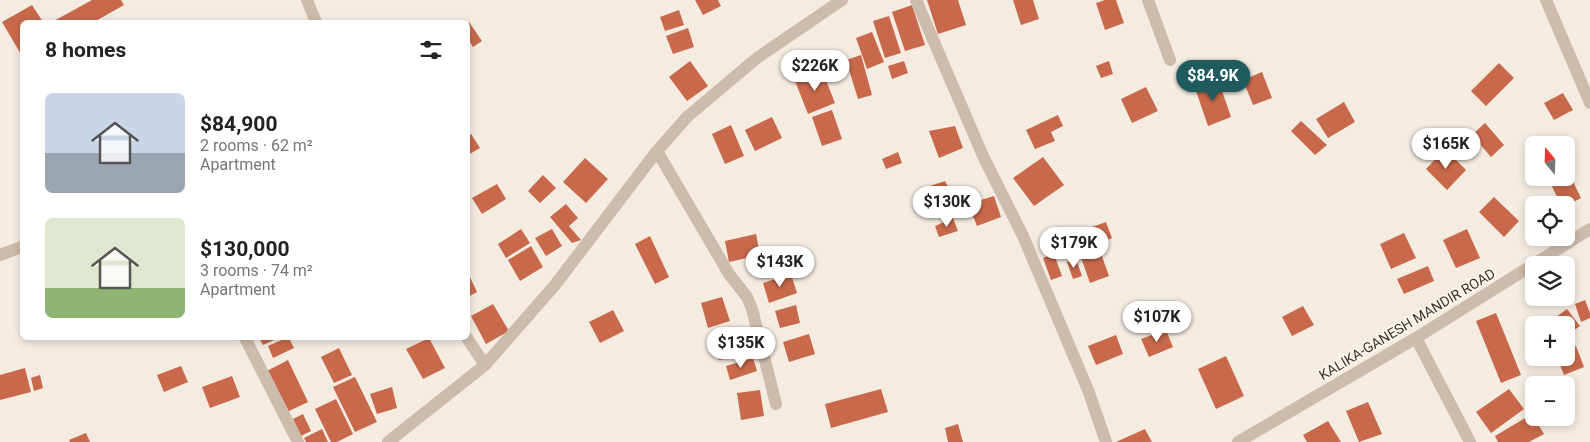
<!DOCTYPE html>
<html lang="en">
<head>
<meta charset="utf-8">
<style>
	body { margin:0; font-family:Roboto,sans-serif; background:#f2f2f2; color:#222; height:100vh; display:flex; flex-direction:column; font-size:19px; white-space:nowrap }
	* { box-sizing:border-box; margin:0 }
	p { font-size:16px; color:#767676 }
	.icon { flex:none; width:28px; height:28px; fill:none; stroke:currentColor; stroke-width:2; stroke-linecap:round; stroke-linejoin:round }
	.map { position:relative; flex:1; overflow:hidden }
	.sheet { position:absolute; left:20px; top:20px; width:450px; height:320px; display:flex; flex-direction:column; background:#fff; border-radius:8px; box-shadow:0 2px 8px #0003 }
	.sheet>* { flex:none }
	.needle { width:32px; rotate:341deg }
	.buttons { position:absolute; left:1525px; top:136px; display:grid; gap:10px }
	.buttons a { display:grid; place-items:center; width:50px; height:50px; border-radius:8px; background:#fff; box-shadow:0 2px 8px #0003; font-size:25px }
	.price { position:absolute; translate:-50% -42px; padding:0 11px; border-radius:18px; background:#fff; color:#222; font-size:16px; line-height:32px; filter:drop-shadow(0 1px 2px #0008) }
	.price::after { content:''; position:absolute; left:50%; top:30px; width:15px; height:11px; margin-left:-8px; background:inherit; clip-path:polygon(0 0,100% 0,50% 100%) }
	.price.on { background:#1f5a5e; color:#fff }
	ul { padding:0; list-style:none }
	li { display:flex; align-items:center; gap:15px; height:125px; padding:0 25px }
	li span { display:grid; place-items:center; flex:none; width:140px; height:100px; border-radius:8px; color:#555 }
	li>.icon { margin-inline-start:auto }
	span .icon { width:60px; height:60px; fill:#fffc; stroke-width:1 }
	li b { font-size:21px }
	h2 { display:flex; justify-content:space-between; align-items:center; height:60px; padding:0 25px; font-size:21px }
	.map>svg:first-child { display:block }
	.building { fill:#c8694b }
	.lines { fill:none; stroke-linecap:round; stroke-linejoin:round }
	.minor { stroke:#cdbbac; stroke-width:12 }
	.labels { text-anchor:middle; stroke-width:4; stroke-linejoin:round; paint-order:stroke }
	.street-label { font-size:14px; fill:#3b302b; stroke:#fbf5ee }
</style>
</head>
<body>
<div class="map">
<svg width="1590" height="442" viewBox="0 0 1590 442">
	<rect width="100%" height="100%" fill="#f4ebe1"/>
	<path class="building" d="M92,0H121L124,5L94,22H52Z
		M695,0H718L721,6L703,15Z
		M927,0H958L966,25L938,34Z
		M1013,0H1033L1039,19L1021,25Z
		M1105,0H1116L1124,23L1105,30L1096,3Z
		M32,5L43,22H22V56L2,22Z
		M912,5L925,45L905,51L892,12Z
		M679,10L684,25L665,31L660,17Z
		M889,16L901,53L885,58L873,21Z
		M469,22L482,41L473,47L468,39Z
		M688,28L694,47L673,54L666,36Z
		M872,32L884,62L867,69L856,38Z
		M861,55L872,95L858,99L846,60Z
		M690,61L708,86L687,101L669,77Z
		M904,61L908,73L892,79L888,66Z
		M1109,61L1113,74L1101,78L1096,66Z
		M1499,63L1514,78L1486,106L1471,91Z
		M822,70L835,103L808,114L795,81Z
		M1262,72L1272,98L1253,105L1243,80Z
		M1218,79L1231,117L1208,126L1195,88Z
		M1146,87L1158,111L1132,123L1121,99Z
		M1563,93L1573,110L1554,120L1544,103Z
		M1344,102L1355,122L1328,138L1316,119Z
		M832,110L842,139L822,146L812,117Z
		M1058,115L1063,126L1051,132L1055,141L1035,149L1026,130Z
		M772,117L782,138L755,151L745,130Z
		M1301,121L1327,145L1315,155L1291,131Z
		M1485,123L1504,145L1491,157L1472,135Z
		M731,125L744,156L725,164L712,134Z
		M955,126L963,148L939,158L929,131Z
		M471,134L480,148L468,155V136Z
		M1445,149L1466,170L1447,190L1426,169Z
		M898,152L902,163L886,169L882,159Z
		M1043,157L1064,185L1034,206L1013,178Z
		M585,158L608,179L586,203L563,182Z
		M1566,167L1581,198L1566,206L1561,205L1548,178H1566Z
		M543,175L556,188L540,203L528,191Z
		M945,181L955,199L935,204L930,186Z
		M497,184L506,199L482,214L472,198Z
		M994,196L1001,217L977,226L968,204Z
		M1494,197L1519,221L1504,237L1479,212Z
		M566,204L578,218L569,226L581,240L572,243L550,217Z
		M953,218L958,231L939,237L935,226Z
		M1106,222L1112,238L1095,245L1089,228Z
		M521,229L530,243L506,258L498,244Z
		M552,229L562,246L546,256L535,238Z
		M1467,229L1480,258L1456,268L1443,240Z
		M1078,230L1085,250L1065,257L1058,237Z
		M1404,233L1416,258L1391,269L1380,244Z
		M756,234L760,255L729,262L725,241Z
		M650,236L669,277L655,284L635,244Z
		M531,246L543,267L520,281L508,260Z
		M1099,248L1109,276L1090,283L1080,255Z
		M1054,254L1062,276L1051,280L1043,258Z
		M1076,259L1082,276L1073,279L1067,262Z
		M1428,266L1434,281L1404,294L1397,279Z
		M468,273L477,292L468,297Z
		M791,274L797,293L769,303L763,283Z
		M722,297L730,321L708,328L701,303Z
		M1585,300L1590,313V318L1581,322L1575,304Z
		M493,304L509,331L486,344L471,316Z
		M796,305L800,323L780,328L775,311Z
		M1303,306L1314,325L1292,336L1282,317Z
		M1567,309L1580,326L1566,336V325H1551L1549,322Z
		M613,310L624,331L600,343L589,322Z
		M1496,313L1521,375L1501,383L1476,321Z
		M1166,330L1173,347L1149,357L1141,339Z
		M749,331L754,352L719,360L714,339Z
		M809,334L815,354L789,362L783,342Z
		M1116,335L1123,354L1096,365L1088,346Z
		M259,338H279L263,345Z
		M286,338H289L294,348L273,358L268,346Z
		M429,338L445,368L423,379L406,349Z
		M1576,346L1584,367L1564,375L1557,358H1566V349Z
		M339,348L352,375L334,383L321,357Z
		M1226,356L1244,396L1216,409L1198,369Z
		M753,358L757,371L730,380L726,366Z
		M288,360L308,402L287,412L267,371Z
		M181,366L188,382L164,392L157,375Z
		M25,368L31,392L0,400V375Z
		M40,375L43,388L34,391L31,378Z
		M232,376L240,397L210,408L202,387Z
		M355,377L377,422L355,432L333,387Z
		M392,387L397,408L377,414L370,394Z
		M881,389L888,412L831,428L825,404Z
		M1509,389L1524,409L1491,433L1476,412Z
		M760,390L764,416L741,420L737,393Z
		M336,399L353,434L337,442H331L315,409Z
		M1368,402L1382,434L1359,442L1346,411Z
		M303,414L311,431L301,436L293,419Z
		M1532,414L1544,434L1529,442H1498L1495,436Z
		M1328,421L1341,442H1307L1303,435Z
		M958,424L963,442H948L945,428Z
		M322,429L328,442H306L304,438Z
		M1145,429L1152,442H1116Z
		M86,433L90,442H70L69,440Z"/>
	<g class="lines">
		<path class="minor" d="M307,0L316,22
			M916,0L983,156L1023,236L1088,390L1106,442
			M1148,0L1170,60
			M1546,0L1590,103
			M657,151L729,274L747,297L752,309L776,404
			M0,255L22,247
			M245,338L298,442
			M467,338L485,365
			M1416,338L1470,442
			M388,442L485,365L555,285L657,151L687,117L757,58L842,0
			M1238,442L1416,338L1590,229"/>
	</g>
	<g class="labels">
		<g class="street-label">
			<text transform="translate(1407 324) rotate(-31)" y="5">KALIKA-GANESH MANDIR ROAD</text>
		</g>
	</g>
</svg>
<div class="buttons">
<a><svg class="needle" viewBox="-14 -14 28 28"><path d="M0-13l5 13h-10z" fill="#e53935"/><path d="M0 13l5-13h-10z" fill="#767676"/></svg></a>
<a><svg class="icon" aria-label="locate" viewBox="0 0 24 24"><circle cx="12" cy="12" r="6"/><path d="M12 2v4M12 18v4M2 12h4M18 12h4"/></svg></a>
<a><svg class="icon" aria-label="layers" viewBox="0 0 24 24"><path d="M12 4l9 5-9 5-9-5zM3 14l9 5 9-5"/></svg></a>
<a>+</a>
<a>−</a>
</div>
<b class="price" style="left:815px;top:92px">$226K</b>
<b class="price on" style="left:1213px;top:102px">$84.9K</b>
<b class="price" style="left:1446px;top:170px">$165K</b>
<b class="price" style="left:947px;top:228px">$130K</b>
<b class="price" style="left:1074px;top:269px">$179K</b>
<b class="price" style="left:780px;top:288px">$143K</b>
<b class="price" style="left:1157px;top:343px">$107K</b>
<b class="price" style="left:741px;top:369px">$135K</b>
<section class="sheet">
<h2>8 homes<svg class="icon" aria-label="filters" viewBox="0 0 24 24"><path d="M4 7h16M4 17h16"/><circle cx="9" cy="7" r="2"/><circle cx="15" cy="17" r="2"/></svg></h2>
<ul>
<li><span style="background:linear-gradient(#c9d6e8 60%,#9aa5b1 0)"><svg class="icon" aria-label="home" viewBox="0 0 24 24"><path d="M3 11l9-7 9 7M6 9v11h12V9"/></svg></span><div><b>$84,900</b><p>2 rooms · 62 m²</p><p>Apartment</p></div></li>
<li><span style="background:linear-gradient(#dfe7d0 70%,#8fb573 0)"><svg class="icon" aria-label="home" viewBox="0 0 24 24"><path d="M3 11l9-7 9 7M6 9v11h12V9"/></svg></span><div><b>$130,000</b><p>3 rooms · 74 m²</p><p>Apartment</p></div></li>
</ul>
</section>
</div>
</body>
</html>
